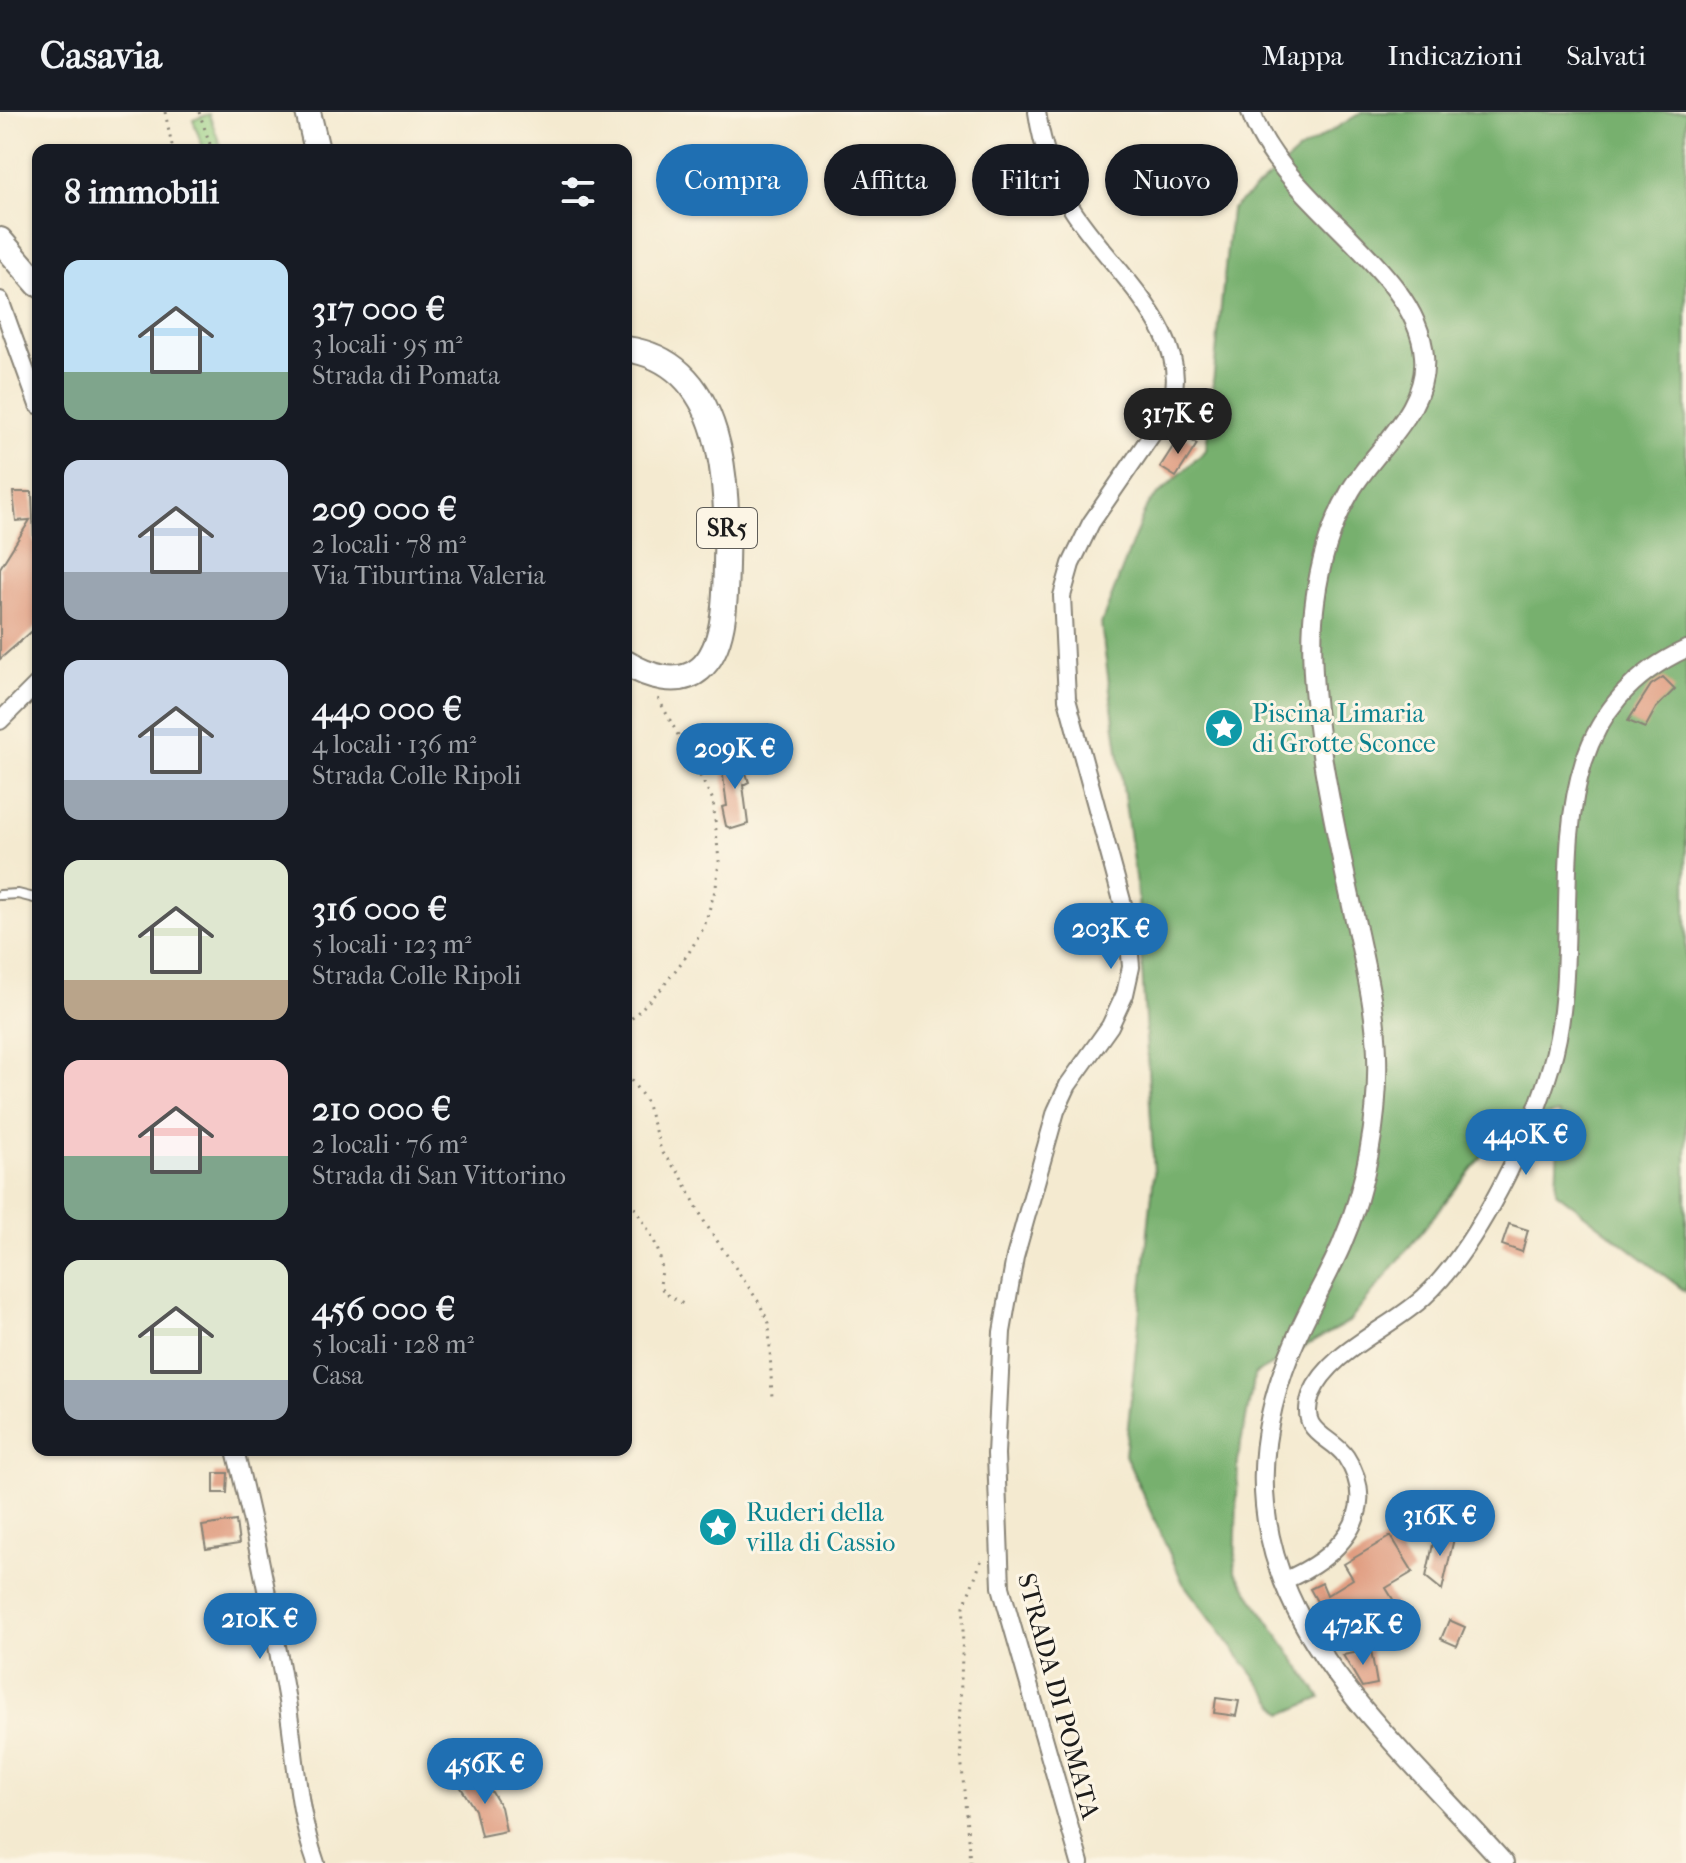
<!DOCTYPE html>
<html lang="it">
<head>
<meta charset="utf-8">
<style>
	body { margin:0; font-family:"IM FELL French Canon",serif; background:#20242c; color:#f1f3f6; height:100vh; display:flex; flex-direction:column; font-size:30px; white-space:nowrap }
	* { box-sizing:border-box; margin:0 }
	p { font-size:26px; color:#9ea1a6 }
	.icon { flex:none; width:44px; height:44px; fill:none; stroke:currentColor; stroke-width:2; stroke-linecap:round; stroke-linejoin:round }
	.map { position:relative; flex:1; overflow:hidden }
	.drawer { position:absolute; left:32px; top:32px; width:600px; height:1312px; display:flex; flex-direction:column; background:#171b24; border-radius:16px; box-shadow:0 2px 6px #0004 }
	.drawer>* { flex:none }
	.top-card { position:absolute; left:656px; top:32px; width:760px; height:72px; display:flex; gap:16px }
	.price { position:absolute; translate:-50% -68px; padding:0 18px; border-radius:28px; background:#1f6fb2; color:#fff; font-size:26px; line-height:52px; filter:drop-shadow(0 2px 4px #0008) }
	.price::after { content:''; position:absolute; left:50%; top:48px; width:24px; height:18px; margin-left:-12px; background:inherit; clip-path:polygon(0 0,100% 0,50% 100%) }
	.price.active { background:#222; color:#fff }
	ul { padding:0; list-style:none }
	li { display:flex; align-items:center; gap:24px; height:200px; padding:0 32px }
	li span { display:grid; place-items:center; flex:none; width:224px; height:160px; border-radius:16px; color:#555 }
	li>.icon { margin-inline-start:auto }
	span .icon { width:96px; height:96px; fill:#fffc; stroke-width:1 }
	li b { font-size:34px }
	h2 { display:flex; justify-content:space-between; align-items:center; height:96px; padding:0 32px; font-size:34px }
	.tag { padding:0 28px; border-radius:36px; background:#171b24; box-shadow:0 2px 6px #0004; font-size:28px; line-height:72px }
	.tag.active { background:#1f6fb2; color:#fff }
	header { display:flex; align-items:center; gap:48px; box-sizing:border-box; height:112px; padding:0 40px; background:#171b24; border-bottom:2px solid #363941 }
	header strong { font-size:38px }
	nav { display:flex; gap:44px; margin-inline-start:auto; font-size:28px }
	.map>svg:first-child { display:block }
	.green { fill:#94cd80; stroke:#58744e; stroke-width:2 }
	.forest { fill:#77b06e; stroke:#4a6645; stroke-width:2 }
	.building { fill:#e09d81 }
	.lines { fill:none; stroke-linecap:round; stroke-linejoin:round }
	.service-casing { stroke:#888376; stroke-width:12 }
	.minor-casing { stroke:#888376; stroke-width:20 }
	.tertiary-casing { stroke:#888376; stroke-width:22 }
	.primary-casing { stroke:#888376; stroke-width:28 }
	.path { stroke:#888376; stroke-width:3; stroke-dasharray:2 6; stroke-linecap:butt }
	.service { stroke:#fff; stroke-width:8 }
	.minor { stroke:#fff; stroke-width:16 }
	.tertiary { stroke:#fff; stroke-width:18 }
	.primary { stroke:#fff; stroke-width:24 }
	.labels { text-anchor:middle; stroke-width:6; stroke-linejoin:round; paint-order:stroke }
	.shield { fill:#fcf5e5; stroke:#5f5d58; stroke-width:2 }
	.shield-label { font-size:24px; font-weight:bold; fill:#1c1c1c }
	.culture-label { font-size:26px; fill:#0d838f; stroke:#fcf5e5; text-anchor:start }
	.street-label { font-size:26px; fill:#1c1c1c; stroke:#fcf5e5 }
</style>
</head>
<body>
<header>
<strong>Casavia</strong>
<nav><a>Mappa</a><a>Indicazioni</a><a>Salvati</a></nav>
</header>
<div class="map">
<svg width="1686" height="1751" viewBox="0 0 1686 1751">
	<rect width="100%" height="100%" fill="#fcf5e5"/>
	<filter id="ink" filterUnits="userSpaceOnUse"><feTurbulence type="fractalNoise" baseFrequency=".0125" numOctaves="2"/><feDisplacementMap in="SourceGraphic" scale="16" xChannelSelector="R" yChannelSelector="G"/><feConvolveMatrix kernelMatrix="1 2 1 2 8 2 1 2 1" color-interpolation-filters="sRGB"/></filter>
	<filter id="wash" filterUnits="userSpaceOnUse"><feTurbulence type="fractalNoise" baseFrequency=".006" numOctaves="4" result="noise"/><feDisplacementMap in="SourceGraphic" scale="32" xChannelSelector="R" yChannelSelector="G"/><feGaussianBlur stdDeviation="1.8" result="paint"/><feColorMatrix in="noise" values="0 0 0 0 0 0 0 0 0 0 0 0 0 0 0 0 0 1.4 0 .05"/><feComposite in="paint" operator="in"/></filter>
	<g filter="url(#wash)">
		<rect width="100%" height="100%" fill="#f4ead0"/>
		<path class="green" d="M209,2L222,38H204L193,8Z"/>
		<path class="forest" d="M1362,0H1686V1180L1556,1080L1559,1001L1507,1013L1349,1210L1255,1262L1238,1346L1235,1460L1321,1586L1283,1602L1183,1471L1125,1343L1154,1061L1138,787L1101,512L1147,393L1206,338L1231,98L1299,39Z"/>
		<g id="blocks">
			<path class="building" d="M1181,322L1197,332L1176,365L1160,355Z
				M13,380H32L34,430L38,429V514L0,547V456L30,408L16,409Z
				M1663,565L1675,577L1656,596L1645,616L1628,609L1651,573Z
				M743,641L749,658L746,661L749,670L743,673L748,712L732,717L726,714L722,695L727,694L721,649Z
				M1083,807L1085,828L1063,830L1062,808Z
				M1509,1112L1528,1118L1522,1140L1502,1133Z
				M214,1361H228L227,1381H214Z
				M236,1409L239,1432L206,1437L202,1414Z
				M1436,1418L1455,1422L1442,1478L1426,1465Z
				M1391,1424L1413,1460L1386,1476L1405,1507L1379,1522L1361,1493L1330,1513L1310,1477L1322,1471L1327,1483L1353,1467L1344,1452Z
				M1449,1508L1465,1515L1457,1534L1441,1527Z
				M1371,1538L1377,1572L1362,1575L1343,1543Z
				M1216,1586L1239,1589L1236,1604L1214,1601Z
				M481,1662L501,1695L506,1719L481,1724L475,1698L460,1674Z"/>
		</g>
	</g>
	<g filter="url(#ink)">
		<use href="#blocks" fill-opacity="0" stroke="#888376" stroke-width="2"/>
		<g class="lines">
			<defs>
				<path id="service" d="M0,783L18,782L38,787"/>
				<path id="minor" d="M1037,0C1042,34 1054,68 1072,97C1107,154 1205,230 1166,302L1091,411L1071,452L1062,484L1067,587L1127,807L1131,855L1125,882L1110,914L1068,973L1056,999L1015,1145L1002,1220L996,1342L1001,1475L1080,1751
					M0,188L38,293
					M0,609L38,571
					M235,1338C256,1421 272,1504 287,1589C296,1644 297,1698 316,1751
					M1283,1469C1334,1448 1384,1403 1346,1345C1337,1331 1319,1326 1311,1312C1306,1303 1308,1292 1311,1283C1330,1238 1390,1217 1424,1185C1477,1136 1531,1023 1551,954C1594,812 1514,616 1686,537"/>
				<path id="tertiary" d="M1251,0C1280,89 1418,156 1424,244C1429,298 1376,336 1351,378C1331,412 1320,450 1315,489C1302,582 1337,724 1357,817C1366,859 1376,900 1377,943C1379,1005 1366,1077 1341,1134C1328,1164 1311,1192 1298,1222C1190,1464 1359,1588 1504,1751"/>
				<path id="primary" d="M308,0L317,38
					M0,128L38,172
					M626,237C727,251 728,375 726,453C725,484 726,535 700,557C679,575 647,564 626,551"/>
			</defs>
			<use href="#service" class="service-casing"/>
			<use href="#minor" class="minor-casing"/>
			<use href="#tertiary" class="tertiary-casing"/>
			<use href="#primary" class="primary-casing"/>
			<path class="path" d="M165,0L173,38
				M199,0L212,38
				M626,912L661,877L688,842L704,815L716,775L719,749L713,688L657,584
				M626,962L645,987L662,1041L680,1062L705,1111L758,1189L769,1211L772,1287
				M626,1082C642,1110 668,1138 660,1172L664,1181L685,1193
				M970,1751L959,1618L964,1494L982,1447"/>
			<use href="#service" class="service"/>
			<use href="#minor" class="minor"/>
			<use href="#tertiary" class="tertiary"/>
			<use href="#primary" class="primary"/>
		</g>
	</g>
	<defs>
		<symbol id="sight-disc" viewBox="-11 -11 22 22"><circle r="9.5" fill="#0f9aa8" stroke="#fcf5e5"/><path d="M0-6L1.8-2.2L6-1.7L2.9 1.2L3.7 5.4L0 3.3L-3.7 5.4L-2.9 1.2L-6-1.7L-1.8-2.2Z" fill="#fff"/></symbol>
	</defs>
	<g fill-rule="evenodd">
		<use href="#sight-disc" x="1202" y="594" width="44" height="44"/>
		<use href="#sight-disc" x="696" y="1393" width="44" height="44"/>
	</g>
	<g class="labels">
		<rect class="shield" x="697" y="396" width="60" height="40" rx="6"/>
		<g class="shield-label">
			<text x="727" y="424">SR5</text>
		</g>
		<g class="culture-label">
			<text x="1252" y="610">Piscina Limaria<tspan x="1252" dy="30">di Grotte Sconce</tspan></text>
			<text x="746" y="1409">Ruderi della<tspan x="746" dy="30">villa di Cassio</tspan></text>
		</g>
		<g class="street-label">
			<text transform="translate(1059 1584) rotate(75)" y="9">STRADA DI POMATA</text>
		</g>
	</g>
</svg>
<b class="price active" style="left:1178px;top:344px">317K €</b>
<b class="price" style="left:735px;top:679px">209K €</b>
<b class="price" style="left:1111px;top:859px">203K €</b>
<b class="price" style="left:1526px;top:1065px">440K €</b>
<b class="price" style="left:1440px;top:1446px">316K €</b>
<b class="price" style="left:260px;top:1549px">210K €</b>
<b class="price" style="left:1363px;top:1555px">472K €</b>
<b class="price" style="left:485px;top:1694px">456K €</b>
<div class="top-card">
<a class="tag active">Compra</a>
<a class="tag">Affitta</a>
<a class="tag">Filtri</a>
<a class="tag">Nuovo</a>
</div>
<section class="drawer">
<h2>8 immobili<svg class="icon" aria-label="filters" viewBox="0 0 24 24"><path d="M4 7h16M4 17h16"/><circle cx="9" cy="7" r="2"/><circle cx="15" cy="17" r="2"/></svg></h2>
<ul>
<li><span style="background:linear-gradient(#bfe0f5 70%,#7fa58c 0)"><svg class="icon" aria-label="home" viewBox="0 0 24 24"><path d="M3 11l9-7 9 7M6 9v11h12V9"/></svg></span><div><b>317 000 €</b><p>3 locali · 95 m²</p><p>Strada di Pomata</p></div></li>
<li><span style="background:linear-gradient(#c9d6e8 70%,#9aa5b1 0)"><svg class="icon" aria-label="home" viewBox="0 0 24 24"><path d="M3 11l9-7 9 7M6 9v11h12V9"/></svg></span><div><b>209 000 €</b><p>2 locali · 78 m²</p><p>Via Tiburtina Valeria</p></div></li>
<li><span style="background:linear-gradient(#c9d6e8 75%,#9aa5b1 0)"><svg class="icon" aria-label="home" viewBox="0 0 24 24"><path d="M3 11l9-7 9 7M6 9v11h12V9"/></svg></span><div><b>440 000 €</b><p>4 locali · 136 m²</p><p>Strada Colle Ripoli</p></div></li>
<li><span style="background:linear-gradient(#dfe7d0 75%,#b9a48a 0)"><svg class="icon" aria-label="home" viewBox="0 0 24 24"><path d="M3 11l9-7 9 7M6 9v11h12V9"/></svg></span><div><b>316 000 €</b><p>5 locali · 123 m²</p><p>Strada Colle Ripoli</p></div></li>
<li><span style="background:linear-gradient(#f6c9c9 60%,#7fa58c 0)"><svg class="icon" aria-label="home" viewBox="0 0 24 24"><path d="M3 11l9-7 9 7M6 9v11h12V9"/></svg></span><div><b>210 000 €</b><p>2 locali · 76 m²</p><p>Strada di San Vittorino</p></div></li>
<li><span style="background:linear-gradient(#dfe7d0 75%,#9aa5b1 0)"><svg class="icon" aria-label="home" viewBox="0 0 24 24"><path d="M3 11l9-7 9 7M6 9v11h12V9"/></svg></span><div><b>456 000 €</b><p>5 locali · 128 m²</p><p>Casa</p></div></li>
</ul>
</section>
</div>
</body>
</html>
